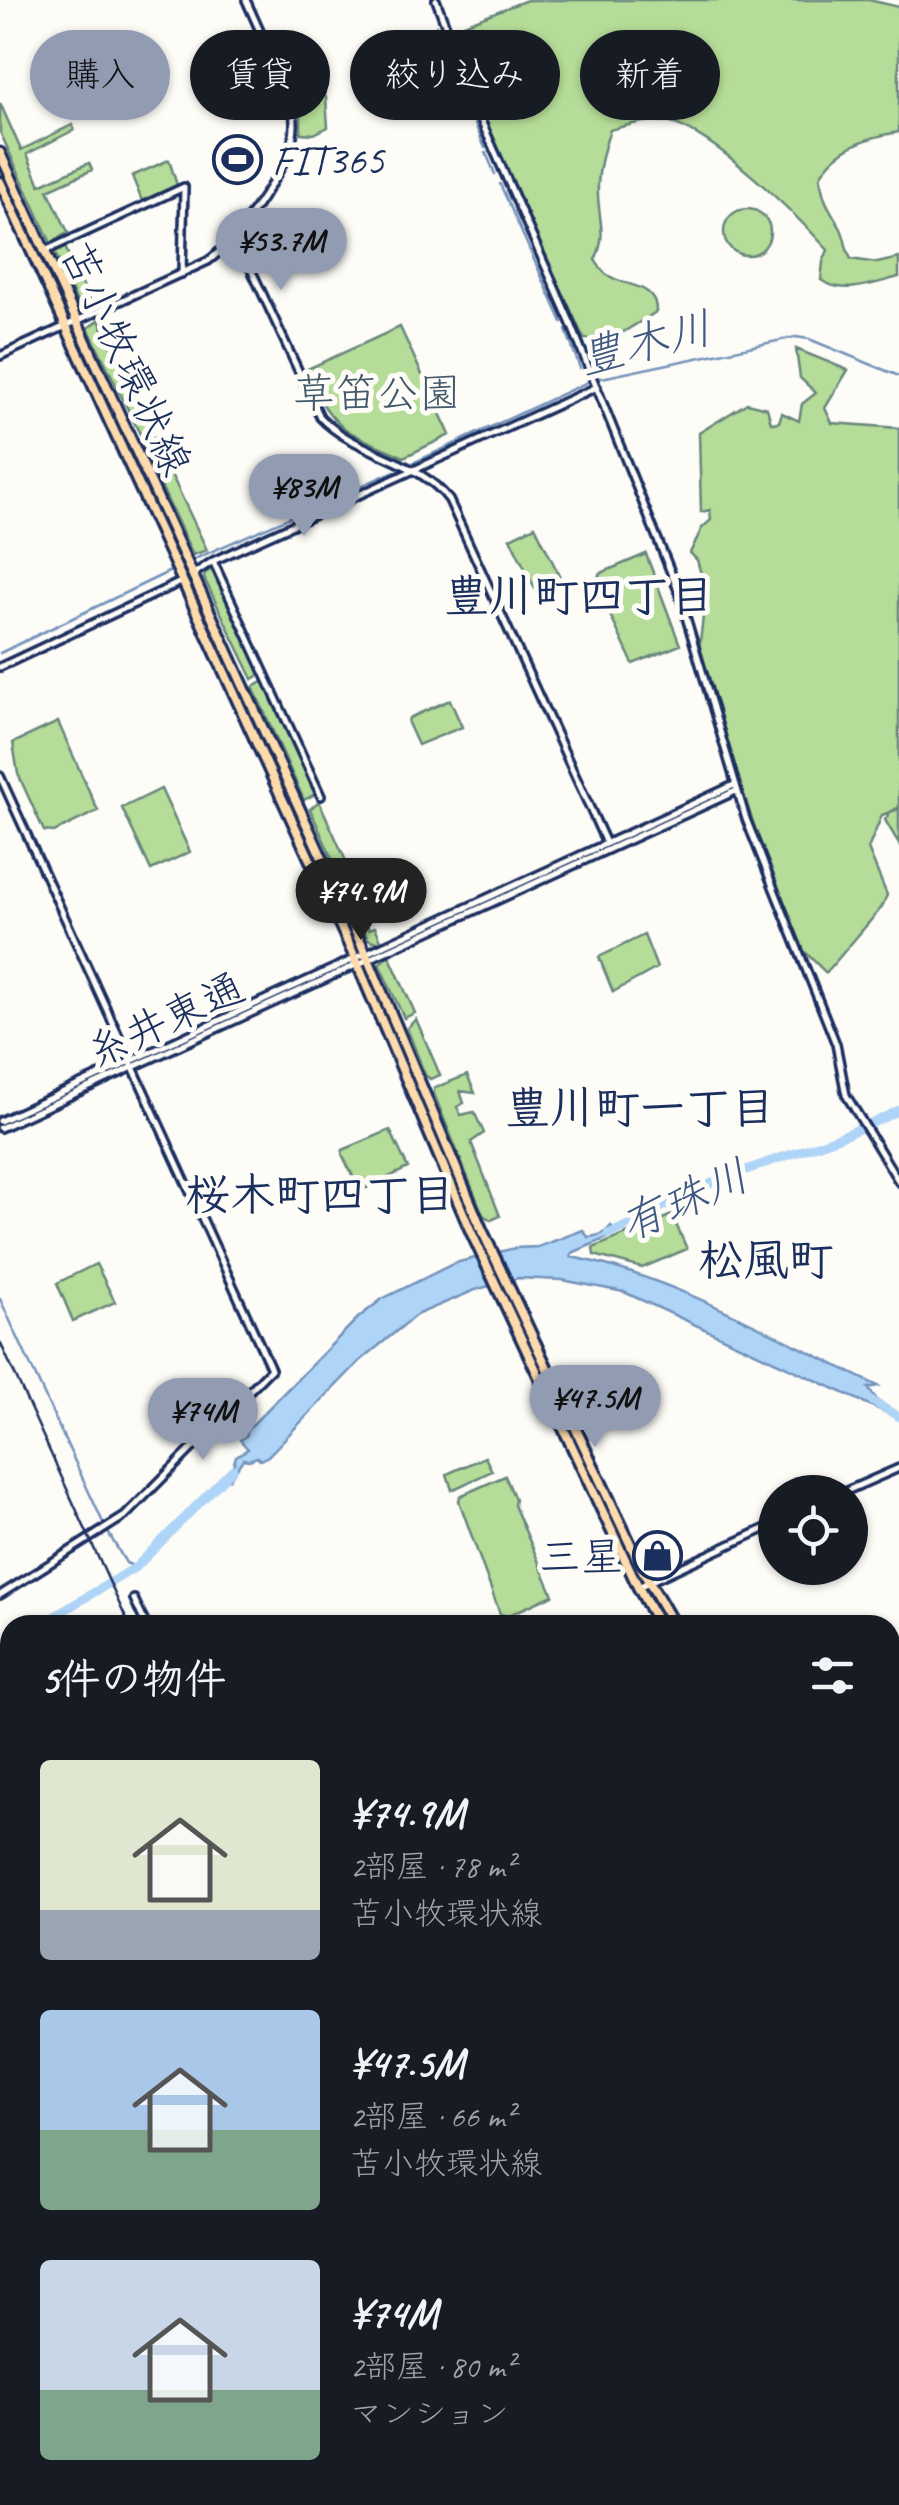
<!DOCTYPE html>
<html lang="ja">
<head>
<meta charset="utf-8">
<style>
	body { margin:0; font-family:Caveat,"Klee One",sans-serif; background:#20242c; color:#f1f3f6; height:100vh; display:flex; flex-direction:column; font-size:38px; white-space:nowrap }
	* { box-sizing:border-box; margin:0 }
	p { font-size:32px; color:#9ea1a6 }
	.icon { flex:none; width:55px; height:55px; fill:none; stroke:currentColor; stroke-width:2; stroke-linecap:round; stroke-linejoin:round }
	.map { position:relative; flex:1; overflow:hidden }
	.sheet { position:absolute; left:0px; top:1615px; width:900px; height:890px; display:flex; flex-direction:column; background:#171b24; border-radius:30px 30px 0 0; box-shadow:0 2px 8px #0004 }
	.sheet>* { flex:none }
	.top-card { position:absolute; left:30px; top:30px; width:840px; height:90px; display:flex; gap:20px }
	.fabs { position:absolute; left:758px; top:1475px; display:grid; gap:20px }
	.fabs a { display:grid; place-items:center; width:110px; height:110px; border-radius:50%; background:#171b24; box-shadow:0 2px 8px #0004; font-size:50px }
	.price { position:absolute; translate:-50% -85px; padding:0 22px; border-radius:35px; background:#919bb2; color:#111; font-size:32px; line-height:65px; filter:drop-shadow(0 2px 5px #0008) }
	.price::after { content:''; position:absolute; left:50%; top:60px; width:30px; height:22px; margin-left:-15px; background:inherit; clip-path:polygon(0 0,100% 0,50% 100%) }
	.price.selected { background:#222; color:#fff }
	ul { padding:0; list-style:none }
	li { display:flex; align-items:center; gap:30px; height:250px; padding:0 40px }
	li span { display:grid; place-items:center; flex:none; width:280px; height:200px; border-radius:10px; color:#555 }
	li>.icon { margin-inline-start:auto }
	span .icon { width:120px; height:120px; fill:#fffc; stroke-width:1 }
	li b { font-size:42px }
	h2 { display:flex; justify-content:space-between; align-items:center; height:120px; padding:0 40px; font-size:42px }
	.pill { padding:0 35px; border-radius:45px; background:#171b24; box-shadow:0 2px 8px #0004; font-size:35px; line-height:90px }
	.pill.selected { background:#919bb2; color:#111 }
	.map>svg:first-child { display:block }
	.green { fill:#b5dc98; stroke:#68867b; stroke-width:2.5 }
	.water { fill:#aed4f7; stroke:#7392ba; stroke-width:2.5 }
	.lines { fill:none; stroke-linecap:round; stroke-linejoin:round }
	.stream { stroke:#7392ba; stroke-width:2.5 }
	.river { stroke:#aed4f7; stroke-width:9 }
	.minor-casing { stroke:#1b2f5e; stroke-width:12 }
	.major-casing { stroke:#1b2f5e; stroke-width:15 }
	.minor { stroke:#fdfcf7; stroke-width:5 }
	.major { stroke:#fedbac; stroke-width:8 }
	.rail { stroke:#1b2f5e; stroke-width:2.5 }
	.labels { text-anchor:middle; stroke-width:10; stroke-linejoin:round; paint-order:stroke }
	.poi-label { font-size:42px; fill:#1b2f5e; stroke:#fdfcf7; text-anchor:start }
	.street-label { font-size:42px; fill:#1b2f5e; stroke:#fdfcf7 }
	.park-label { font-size:42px; fill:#425a6c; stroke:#fdfcf7 }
	.water-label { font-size:45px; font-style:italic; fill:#405884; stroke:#fdfcf7 }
	.neighbourhood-label { font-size:45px; font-weight:bold; fill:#1b2f5e; stroke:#fdfcf7 }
</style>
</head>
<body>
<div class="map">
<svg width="899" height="2505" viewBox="0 0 899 2505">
	<rect width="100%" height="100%" fill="#fdfcf7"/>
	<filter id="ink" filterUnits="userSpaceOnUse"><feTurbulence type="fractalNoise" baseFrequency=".01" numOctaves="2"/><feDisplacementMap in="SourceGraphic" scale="20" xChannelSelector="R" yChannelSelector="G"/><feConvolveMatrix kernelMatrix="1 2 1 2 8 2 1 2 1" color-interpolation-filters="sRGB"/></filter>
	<g filter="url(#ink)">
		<path class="green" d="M527,0H869L899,7V132C868,137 836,147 820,177C824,205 829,206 841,229C846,239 845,249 851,259L877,263L899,258V277C875,283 843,296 821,280L823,262L828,250C797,216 715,134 671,123C650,118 631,124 610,130C603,150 597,174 598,195C599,221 607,236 595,260C599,265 601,271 606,274C624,288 657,282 656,312L612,339H584L465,78L453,34L456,27Z
			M315,65L326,98L328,127L314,134L301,133V107L288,78Z
			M0,103L21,150L72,125L74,130L27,154L40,185L89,163L92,170L48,190L68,232L51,243L0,132Z
			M169,160L177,185L142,201L132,176Z
			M724 232a23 23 0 1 1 46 0a23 23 0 1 1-46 0Z
			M64,245L92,305L84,309L79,307L55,253V249Z
			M99,320L149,430L140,434L88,328Z
			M400,327L450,435L404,457C343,430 334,432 305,370Z
			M796,349L848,370L825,408L832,423L899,428V807L890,812L899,809V844L885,820L890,812L882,815L868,849L887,895L882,907L826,973L802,949L789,917L762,849L698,658L706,592L697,560L690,553L702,528L711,520L710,510L701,512L699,433L747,403L767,408L771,423L779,422L782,413L799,421L802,404L816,393L800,378Z
			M154,438L207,550L193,555L143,447V443Z
			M535,526L561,579L537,593L510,538Z
			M646,554L680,645L633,664L597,587L599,574Z
			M214,568L262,674L253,679L204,578L205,573Z
			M265,681L317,793L304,800L253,687Z
			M450,700L462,727L418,745L408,723L409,718Z
			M58,722L98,811L54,832L44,831L18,774L13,743Z
			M161,789L190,852L151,870L122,808Z
			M319,801L368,910L362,914L369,929L375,927L381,940L376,942L368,939L310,809Z
			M644,935L657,968L613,992L599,957Z
			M389,955L415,1013L404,1018L379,964Z
			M416,1019L440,1075L430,1079L425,1075L407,1028Z
			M467,1075L475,1093L460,1091L464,1103L457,1107L461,1115L474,1112L484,1133L471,1142L500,1216L491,1220L483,1215L434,1094V1088Z
			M390,1130L408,1168L360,1191L342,1154L343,1150Z
			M672,1215L687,1249L642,1268L594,1255L593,1248Z
			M96,1264L115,1302L73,1321L57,1283Z
			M485,1457L492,1471L452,1490L447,1474Z
			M505,1476L515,1499L514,1505L553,1595L507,1616L500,1614L459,1501L460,1496Z
			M10,1967V2062L0,2065V1971Z
			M890,2046L899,2063V2110L890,2114Z
			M550,2495H635L614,2505H554Z
			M654,2495H803L780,2505H658Z"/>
		<path class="water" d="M611,1226L619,1233L572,1253L571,1257C671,1275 786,1342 878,1386L868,1388L887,1413L624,1292L562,1280L518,1278L475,1290L416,1315L359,1362L268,1456L260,1460L257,1457L249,1460L243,1459L229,1480L236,1456L248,1449L240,1440L247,1435L245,1432L358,1318L382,1299L455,1263L515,1248L538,1247L583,1230L588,1237C598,1236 605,1234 611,1226Z"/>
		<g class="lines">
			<path class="stream" d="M436,25L452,69
				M457,81L485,148
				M486,153L495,174
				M500,184L562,322
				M566,330L580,368
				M597,379L796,337L809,339L899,376
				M413,463L590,381
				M190,561L395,471
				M0,653L183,565
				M0,1299L106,1529L126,1563L136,1567"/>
			<path class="river" d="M608,1234C640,1222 666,1202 698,1189C764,1160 835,1144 899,1110
				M872,1401L899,1417
				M40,1625L136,1567L233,1469
				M0,1649L10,1643"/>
			<defs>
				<path id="minor" d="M436,0L483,125L571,324L678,590L746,819L836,1044L846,1095L899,1182
					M233,240L242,250L320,417C356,455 418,458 449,500L606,843
					M45,251L184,187L182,274
					M0,356L208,261C235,242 287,169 293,136C295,125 294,114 292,103L246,0
					M213,561L321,796
					M192,575L213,561L597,387
					M0,667L183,581
					M0,776L271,1369L125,1516L0,1595
					M0,1121L734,785
					M0,1128L736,791
					M844,1492L899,1468
					M638,1587L775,1524
					M134,1599L146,1625
					M0,2331L10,2329
					M0,2345L10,2342
					M545,2495L550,2505"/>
				<path id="major" d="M0,153L366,954L482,1230L643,1571L674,1625
					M0,182L355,958L471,1232L638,1587L659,1625
					M890,2000L899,2016
					M890,2026L899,2041"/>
			</defs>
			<use href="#minor" class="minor-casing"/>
			<use href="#major" class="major-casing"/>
			<use href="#minor" class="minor"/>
			<use href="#major" class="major"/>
			<path class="rail" d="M0,1342L129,1625
				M525,2495L530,2505"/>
		</g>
	</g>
	<defs>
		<symbol id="stadium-ring" viewBox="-11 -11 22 22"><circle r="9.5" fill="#fdfcf7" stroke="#1b2f5e" stroke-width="1.5"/><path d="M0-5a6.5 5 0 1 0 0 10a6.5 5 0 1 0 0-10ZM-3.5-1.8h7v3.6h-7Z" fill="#1b2f5e"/></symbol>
		<symbol id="shop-ring" viewBox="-11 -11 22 22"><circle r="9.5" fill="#fdfcf7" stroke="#1b2f5e" stroke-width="1.5"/><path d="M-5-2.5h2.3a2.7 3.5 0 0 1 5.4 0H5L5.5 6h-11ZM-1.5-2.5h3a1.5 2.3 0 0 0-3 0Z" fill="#1b2f5e"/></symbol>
	</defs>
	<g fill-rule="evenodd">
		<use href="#stadium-ring" x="210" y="132" width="55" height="55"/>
		<use href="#shop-ring" x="630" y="1528" width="55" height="55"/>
	</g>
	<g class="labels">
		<g class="poi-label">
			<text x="272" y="174">FIT365</text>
			<text x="623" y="1571" text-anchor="end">三星</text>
		</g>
		<g class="street-label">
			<text transform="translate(127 358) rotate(65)" y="15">苫小牧環状線</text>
			<text transform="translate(165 1019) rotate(-25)" y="15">糸井東通</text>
		</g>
		<g class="park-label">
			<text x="377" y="407">草笛公園</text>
		</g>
		<g class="water-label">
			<text transform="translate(645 342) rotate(-14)" y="16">豊木川</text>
			<text transform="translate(684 1199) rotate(-24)" y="16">有珠川</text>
		</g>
		<g class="neighbourhood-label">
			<text x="579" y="611">豊川町四丁目</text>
			<text x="640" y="1123">豊川町一丁目</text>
			<text x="320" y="1210">桜木町四丁目</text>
			<text x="766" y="1275">松風町</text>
		</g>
	</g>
</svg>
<div class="fabs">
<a><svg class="icon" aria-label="locate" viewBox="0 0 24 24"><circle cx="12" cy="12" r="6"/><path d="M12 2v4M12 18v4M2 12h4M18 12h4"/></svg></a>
</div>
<b class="price" style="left:281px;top:293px">¥53.7M</b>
<b class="price" style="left:304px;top:539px">¥83M</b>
<b class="price selected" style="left:361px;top:943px">¥74.9M</b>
<b class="price" style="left:595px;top:1450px">¥47.5M</b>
<b class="price" style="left:203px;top:1463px">¥74M</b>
<div class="top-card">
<a class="pill selected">購入</a>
<a class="pill">賃貸</a>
<a class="pill">絞り込み</a>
<a class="pill">新着</a>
</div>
<section class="sheet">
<h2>5件の物件<svg class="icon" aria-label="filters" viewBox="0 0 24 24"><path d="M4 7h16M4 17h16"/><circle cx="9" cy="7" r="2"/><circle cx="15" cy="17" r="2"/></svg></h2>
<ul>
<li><span style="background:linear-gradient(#dfe7d0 75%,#9aa5b1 0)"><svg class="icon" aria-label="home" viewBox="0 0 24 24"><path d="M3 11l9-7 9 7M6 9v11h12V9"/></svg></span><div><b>¥74.9M</b><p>2部屋 · 78 m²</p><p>苫小牧環状線</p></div></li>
<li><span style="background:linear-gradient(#a9c7e8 60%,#7fa58c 0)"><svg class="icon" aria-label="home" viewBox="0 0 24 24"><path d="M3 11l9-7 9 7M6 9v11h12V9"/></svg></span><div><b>¥47.5M</b><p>2部屋 · 66 m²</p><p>苫小牧環状線</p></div></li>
<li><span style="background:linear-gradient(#c9d6e8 65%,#7fa58c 0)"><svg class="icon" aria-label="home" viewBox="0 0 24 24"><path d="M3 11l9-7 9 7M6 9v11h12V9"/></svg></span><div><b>¥74M</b><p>2部屋 · 80 m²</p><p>マンション</p></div></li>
</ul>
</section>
</div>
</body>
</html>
